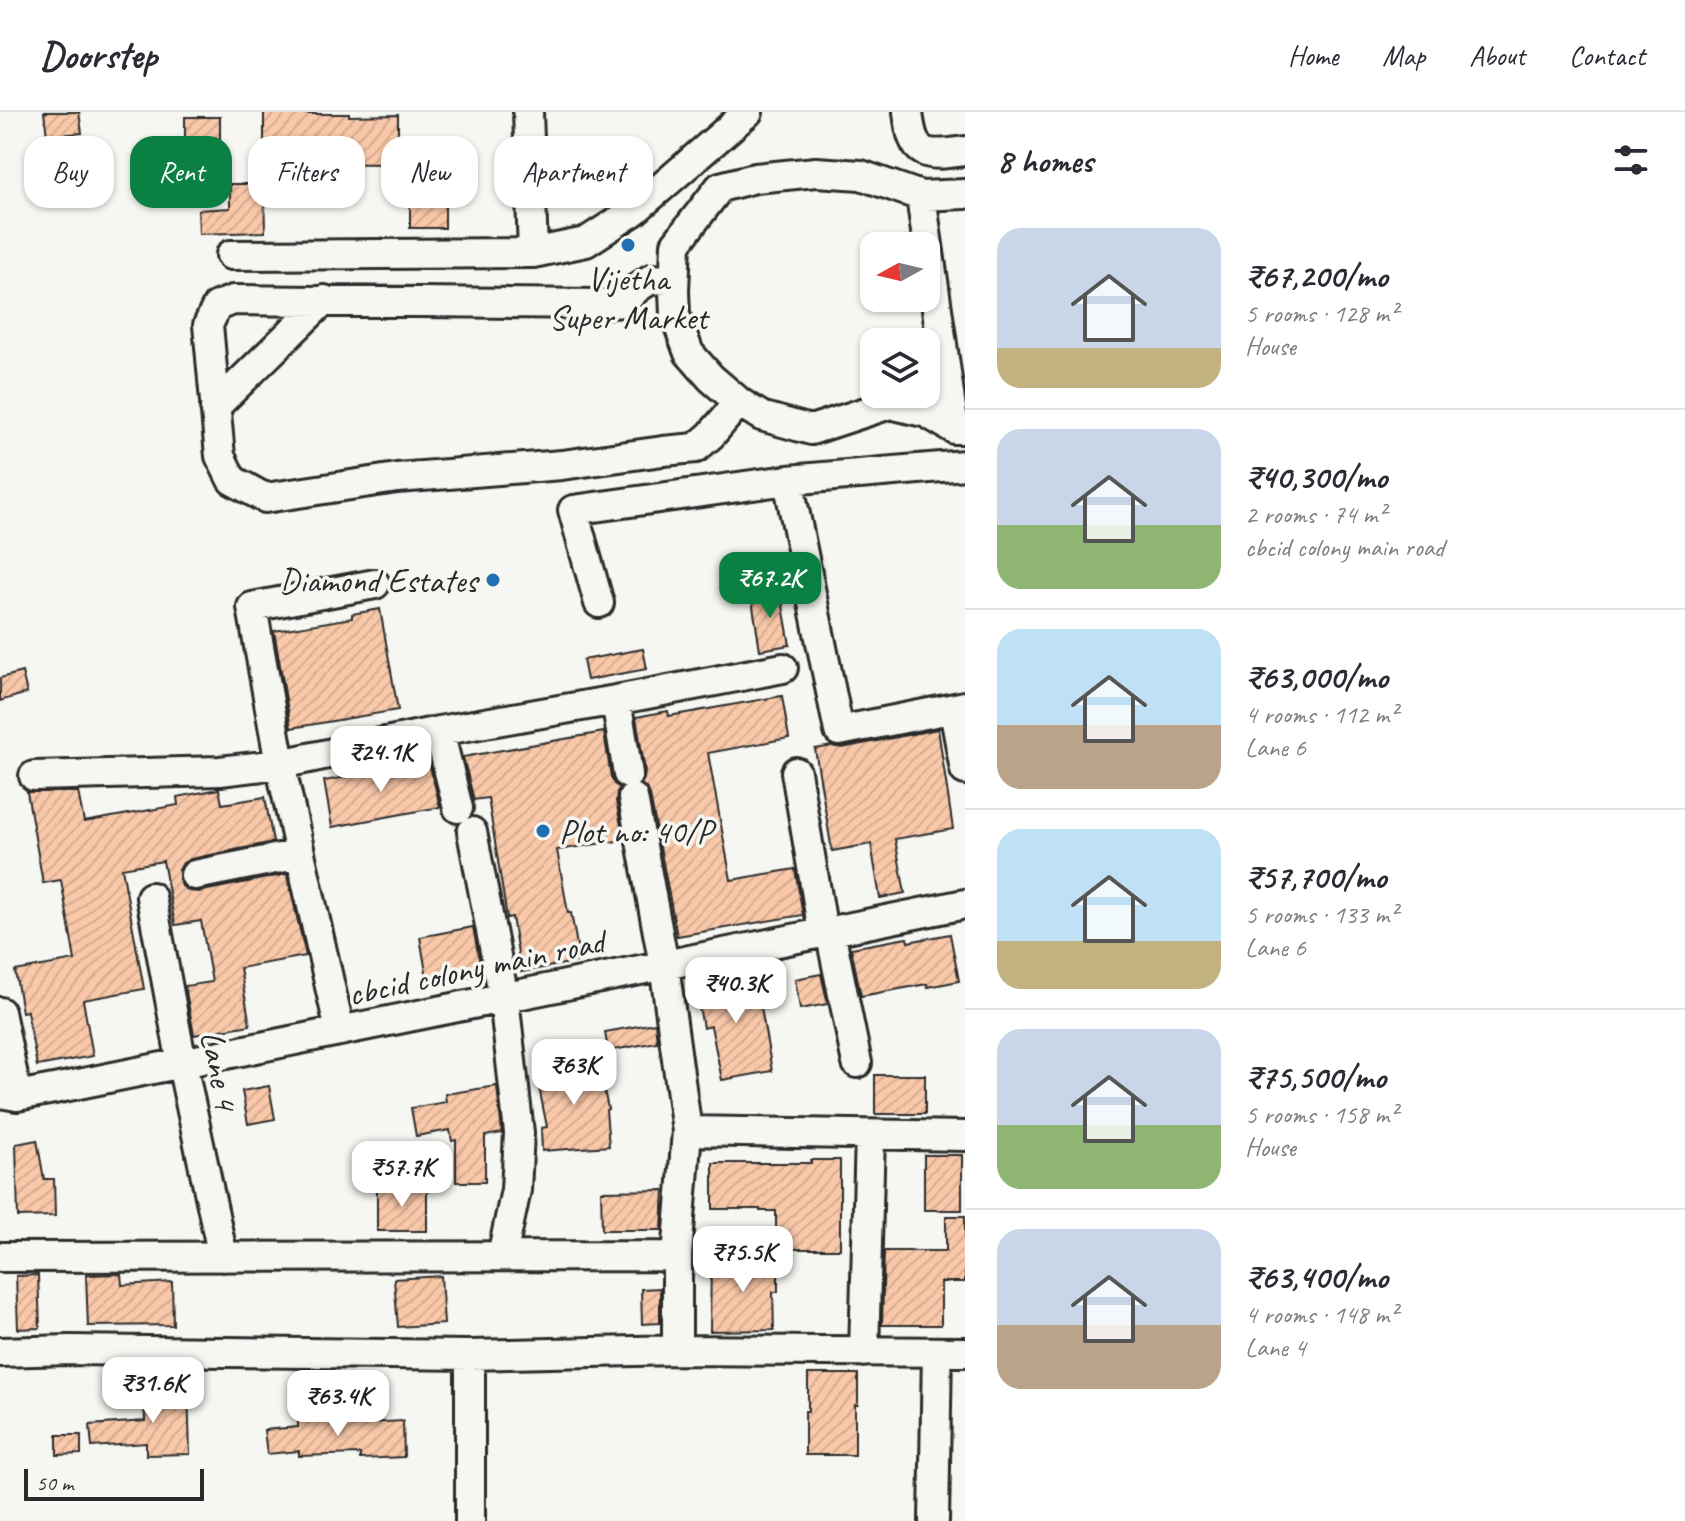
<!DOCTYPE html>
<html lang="en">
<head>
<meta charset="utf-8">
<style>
	body { margin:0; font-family:Caveat,sans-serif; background:#f2f2f3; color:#2b2b33; height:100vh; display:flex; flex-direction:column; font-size:30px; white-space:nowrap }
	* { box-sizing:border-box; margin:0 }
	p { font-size:26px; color:#7c7c81 }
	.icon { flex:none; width:44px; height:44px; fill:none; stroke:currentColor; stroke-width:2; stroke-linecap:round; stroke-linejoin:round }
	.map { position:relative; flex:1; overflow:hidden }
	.drawer { display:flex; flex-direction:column; background:#fff; width:720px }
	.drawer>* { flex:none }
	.top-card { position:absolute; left:24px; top:24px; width:760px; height:72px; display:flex; gap:16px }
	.needle { width:52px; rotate:262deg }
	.tools { position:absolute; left:860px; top:120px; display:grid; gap:16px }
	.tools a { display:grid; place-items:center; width:80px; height:80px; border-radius:16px; background:#fff; box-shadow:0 2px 6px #0004; font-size:40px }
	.scale { position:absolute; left:24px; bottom:20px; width:180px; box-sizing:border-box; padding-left:8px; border:4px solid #2b2b2b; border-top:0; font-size:22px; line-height:28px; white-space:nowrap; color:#2b2b2b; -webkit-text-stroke:6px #f6f6f2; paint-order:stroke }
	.price { position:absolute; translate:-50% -68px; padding:0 18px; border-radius:16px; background:#fff; color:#222; font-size:26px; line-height:52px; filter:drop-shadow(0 2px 4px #0008) }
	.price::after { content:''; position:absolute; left:50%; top:48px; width:24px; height:18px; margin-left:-12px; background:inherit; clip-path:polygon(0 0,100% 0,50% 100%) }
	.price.current { background:#0b8043; color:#fff }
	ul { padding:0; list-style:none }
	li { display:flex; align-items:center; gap:24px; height:200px; padding:0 32px }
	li+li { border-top:2px solid #e1e1e2 }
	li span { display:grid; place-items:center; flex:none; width:224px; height:160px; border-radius:24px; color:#555 }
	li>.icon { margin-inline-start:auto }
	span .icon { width:96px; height:96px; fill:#fffc; stroke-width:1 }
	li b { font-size:34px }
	h2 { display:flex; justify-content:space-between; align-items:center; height:96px; padding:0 32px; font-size:34px }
	.tag { padding:0 28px; border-radius:24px; background:#fff; box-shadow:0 2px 6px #0004; font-size:28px; line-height:72px }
	.tag.current { background:#0b8043; color:#fff }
	header { display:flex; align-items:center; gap:48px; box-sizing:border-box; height:112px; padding:0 40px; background:#fff; border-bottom:2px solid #e1e1e2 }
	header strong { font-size:38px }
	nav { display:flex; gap:44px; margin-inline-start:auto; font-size:28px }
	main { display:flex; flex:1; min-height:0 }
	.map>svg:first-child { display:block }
	.building { fill:url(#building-hatch); stroke:#2b2b2b; stroke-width:2 }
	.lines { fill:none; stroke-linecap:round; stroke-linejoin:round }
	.minor-casing { stroke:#2b2b2b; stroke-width:34 }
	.minor { stroke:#f6f6f2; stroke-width:28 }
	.poi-dot { fill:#1f6fb2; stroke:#f6f6f2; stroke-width:3 }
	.labels { text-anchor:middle; stroke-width:7; stroke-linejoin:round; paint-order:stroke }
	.poi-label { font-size:34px; fill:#2b2b2b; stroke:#f6f6f2 }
	.street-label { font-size:34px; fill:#2b2b2b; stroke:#f6f6f2 }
</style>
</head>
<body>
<header>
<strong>Doorstep</strong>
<nav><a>Home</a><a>Map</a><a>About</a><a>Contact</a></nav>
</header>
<main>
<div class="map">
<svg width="965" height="1409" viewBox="0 0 965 1409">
	<defs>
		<pattern id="building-hatch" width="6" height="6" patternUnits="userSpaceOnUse" patternTransform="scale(2)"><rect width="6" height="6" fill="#f9c8a9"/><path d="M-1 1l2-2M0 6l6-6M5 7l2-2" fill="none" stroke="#d6ac92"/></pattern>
	</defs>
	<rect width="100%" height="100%" fill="#f6f6f2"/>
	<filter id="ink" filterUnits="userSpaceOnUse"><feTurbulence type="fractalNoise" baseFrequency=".0125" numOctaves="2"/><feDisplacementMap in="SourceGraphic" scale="16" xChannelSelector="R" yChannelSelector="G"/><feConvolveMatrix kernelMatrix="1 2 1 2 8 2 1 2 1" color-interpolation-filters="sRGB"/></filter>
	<g filter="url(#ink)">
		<path class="building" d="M44,0H79L82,21L47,24Z
			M264,0H305V2H349V4L398,3V52L264,51Z
			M185,5H220V53L185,54Z
			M410,67H445V116H410Z
			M230,72H264L265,120L199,122L198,98L230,96Z
			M780,477L790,533L760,538L751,482Z
			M380,497L398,598L291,616L274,519L352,506V502Z
			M643,537L647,557L587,568L583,548Z
			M22,560L27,581L0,589V566Z
			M782,584L789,626L708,641L731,768L795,757L803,803L677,824L650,683L646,676L641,672L644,667L645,659L636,605L668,599L669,604Z
			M938,617L953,717L895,727L905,781L880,786L871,732L832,739L815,637L832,634L842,636Z
			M604,620L611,665L614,672L620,676L617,681L616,689L624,728L557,738L568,801H571L580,849L521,860L512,805L507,806L488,686L474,688L463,645Z
			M429,650L440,695L332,715L324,669Z
			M219,677L222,692L265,685L273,730L191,747L183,751L179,758V767L182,774L189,779L198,780L287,762L306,844L240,856L250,913L194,923L185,874L212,870L201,809L175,813L163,749L122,756L144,877L83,888L93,944L37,954L27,899L22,900L15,859L75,848L61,768L43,771L27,680H78L84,710L178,693L177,685Z
			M473,815L482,862L428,872L420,825Z
			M950,822L959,869L928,875L927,872L861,884L851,836L907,826L908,830Z
			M755,861L772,959L722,968L711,914L703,916L695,872Z
			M821,862L828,892L800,897L795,867Z
			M655,911L657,930L608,939L605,920Z
			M598,948L608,997L606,998L609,1034L542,1039L541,1016L547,1015L536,960Z
			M875,963H925V1002H875Z
			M269,974L275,1007L248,1012L242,979Z
			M497,974L502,1021L485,1024V1070H456V1028L452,1029L450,1018L416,1024L411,996L446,990L445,982Z
			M37,1028L44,1067H54L55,1104L18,1105L16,1032Z
			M924,1043H962V1098H924Z
			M811,1048H840V1137H776V1099H760V1097H713V1051H811Z
			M377,1074L427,1075V1119H377Z
			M664,1078L662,1118H602L601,1079Z
			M946,1104H965V1170H941V1213H882L884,1139H946Z
			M711,1146H778V1180H773L774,1218L710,1219Z
			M121,1162L122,1173L172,1170L173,1213L88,1214L86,1163Z
			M38,1163L40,1216L18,1217L16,1164Z
			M441,1164L444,1212L398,1215L394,1167Z
			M660,1176V1211L642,1212L641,1177Z
			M808,1262H858V1293H855V1343H805V1299H808Z
			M188,1276L190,1342L146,1343V1331L92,1335L90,1313L145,1309L144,1277Z
			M347,1303V1312L403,1309L404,1345L360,1347V1342L299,1344V1339L267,1342L264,1318L298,1315V1305Z
			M57,1323H81V1342L57,1343Z"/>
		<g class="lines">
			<defs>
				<path id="minor" d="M528,0L533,141
					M908,0C913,45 924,45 965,39
					M921,84L954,317
					M231,143L533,141L586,130L634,99L748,0
					M674,179L676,132L720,75L755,66L816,60L861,63L921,84L965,82
					M739,290L711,323L696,336L663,339L562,353L397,366L265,386L232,368L220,344L208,213L217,194L233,188L602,192L623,190L637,176L651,167L668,168L674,179L675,203L689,241L711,266L739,290L761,304L811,318L890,292L927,301L954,317H965
					M215,295L324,188
					M788,368L839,619L965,594
					M599,491L573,398L788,368L965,353
					M616,588L628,662
					M956,609L965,658
					M439,619L458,696
					M796,660L823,820
					M34,664L220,659L280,652L439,619L616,588L783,556
					M633,686L664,853L687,1019L677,1144V1238
					M472,720L504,886L519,1021L516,1078L502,1144
					M195,763L300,742
					M151,785L182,952L223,1145
					M830,819L857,951
					M0,900L17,984
					M340,919L280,652L252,495L375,472
					M0,981L17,984L54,977L965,792
					M687,1019L965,1024
					M0,1145L677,1144
					M0,1240L70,1238L470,1243L677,1238L965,1240
					M864,1240L870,1023
					M470,1409V1243
					M934,1409L937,1240"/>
			</defs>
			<use href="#minor" class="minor-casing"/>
			<use href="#minor" class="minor"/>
		</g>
	</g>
	<g class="poi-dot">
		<circle cx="628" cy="133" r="8"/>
		<circle cx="493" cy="468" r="8"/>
		<circle cx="543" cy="719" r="8"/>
	</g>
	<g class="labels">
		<g class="poi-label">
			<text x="628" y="178">Vijetha<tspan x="628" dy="39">Super Market</tspan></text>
			<text x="477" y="480" text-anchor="end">Diamond Estates</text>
			<text x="559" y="731" text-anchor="start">Plot no: 40/P</text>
		</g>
		<g class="street-label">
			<text transform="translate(476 855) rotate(-12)" y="12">cbcid colony main road</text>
			<text transform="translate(220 958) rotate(79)" y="12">Lane 4</text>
		</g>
	</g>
</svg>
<div class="tools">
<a><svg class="needle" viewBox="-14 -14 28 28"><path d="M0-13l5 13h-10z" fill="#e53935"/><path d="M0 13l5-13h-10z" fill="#7c7c81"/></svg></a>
<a><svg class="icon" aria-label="layers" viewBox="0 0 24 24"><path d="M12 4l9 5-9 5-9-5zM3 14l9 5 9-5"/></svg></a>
</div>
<div class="scale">50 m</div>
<b class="price current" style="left:770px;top:508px">₹67.2K</b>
<b class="price" style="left:381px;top:682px">₹24.1K</b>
<b class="price" style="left:736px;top:913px">₹40.3K</b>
<b class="price" style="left:574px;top:995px">₹63K</b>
<b class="price" style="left:402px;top:1097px">₹57.7K</b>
<b class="price" style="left:743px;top:1182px">₹75.5K</b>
<b class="price" style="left:153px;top:1313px">₹31.6K</b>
<b class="price" style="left:338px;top:1326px">₹63.4K</b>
<div class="top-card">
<a class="tag">Buy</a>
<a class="tag current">Rent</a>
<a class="tag">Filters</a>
<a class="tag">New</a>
<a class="tag">Apartment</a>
</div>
</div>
<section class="drawer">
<h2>8 homes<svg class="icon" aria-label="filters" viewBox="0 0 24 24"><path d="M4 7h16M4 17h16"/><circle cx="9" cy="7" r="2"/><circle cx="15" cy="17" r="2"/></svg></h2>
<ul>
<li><span style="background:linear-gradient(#c9d6e8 75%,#c2b280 0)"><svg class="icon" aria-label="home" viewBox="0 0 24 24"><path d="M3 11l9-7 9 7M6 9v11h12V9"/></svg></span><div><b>₹67,200/mo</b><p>5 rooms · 128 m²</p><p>House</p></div></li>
<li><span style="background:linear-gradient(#c9d6e8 60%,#8fb573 0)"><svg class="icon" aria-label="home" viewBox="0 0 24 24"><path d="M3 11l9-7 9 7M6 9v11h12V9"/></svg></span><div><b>₹40,300/mo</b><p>2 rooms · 74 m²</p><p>cbcid colony main road</p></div></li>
<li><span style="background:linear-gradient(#bfe0f5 60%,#b9a48a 0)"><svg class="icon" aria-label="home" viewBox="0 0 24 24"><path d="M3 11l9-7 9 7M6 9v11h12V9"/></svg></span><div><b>₹63,000/mo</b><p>4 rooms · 112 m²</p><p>Lane 6</p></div></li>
<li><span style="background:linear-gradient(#bfe0f5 70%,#c2b280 0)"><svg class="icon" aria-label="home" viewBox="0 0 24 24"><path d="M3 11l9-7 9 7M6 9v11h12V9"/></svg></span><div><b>₹57,700/mo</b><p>5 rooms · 133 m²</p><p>Lane 6</p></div></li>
<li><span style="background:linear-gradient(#c9d6e8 60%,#8fb573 0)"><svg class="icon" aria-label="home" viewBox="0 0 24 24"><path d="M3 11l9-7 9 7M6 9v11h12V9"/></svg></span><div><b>₹75,500/mo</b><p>5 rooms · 158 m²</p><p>House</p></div></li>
<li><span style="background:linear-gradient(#c9d6e8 60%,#b9a48a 0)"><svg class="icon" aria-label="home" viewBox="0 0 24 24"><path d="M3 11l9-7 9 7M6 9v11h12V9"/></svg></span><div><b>₹63,400/mo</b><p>4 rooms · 148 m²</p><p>Lane 4</p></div></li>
</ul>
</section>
</main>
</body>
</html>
